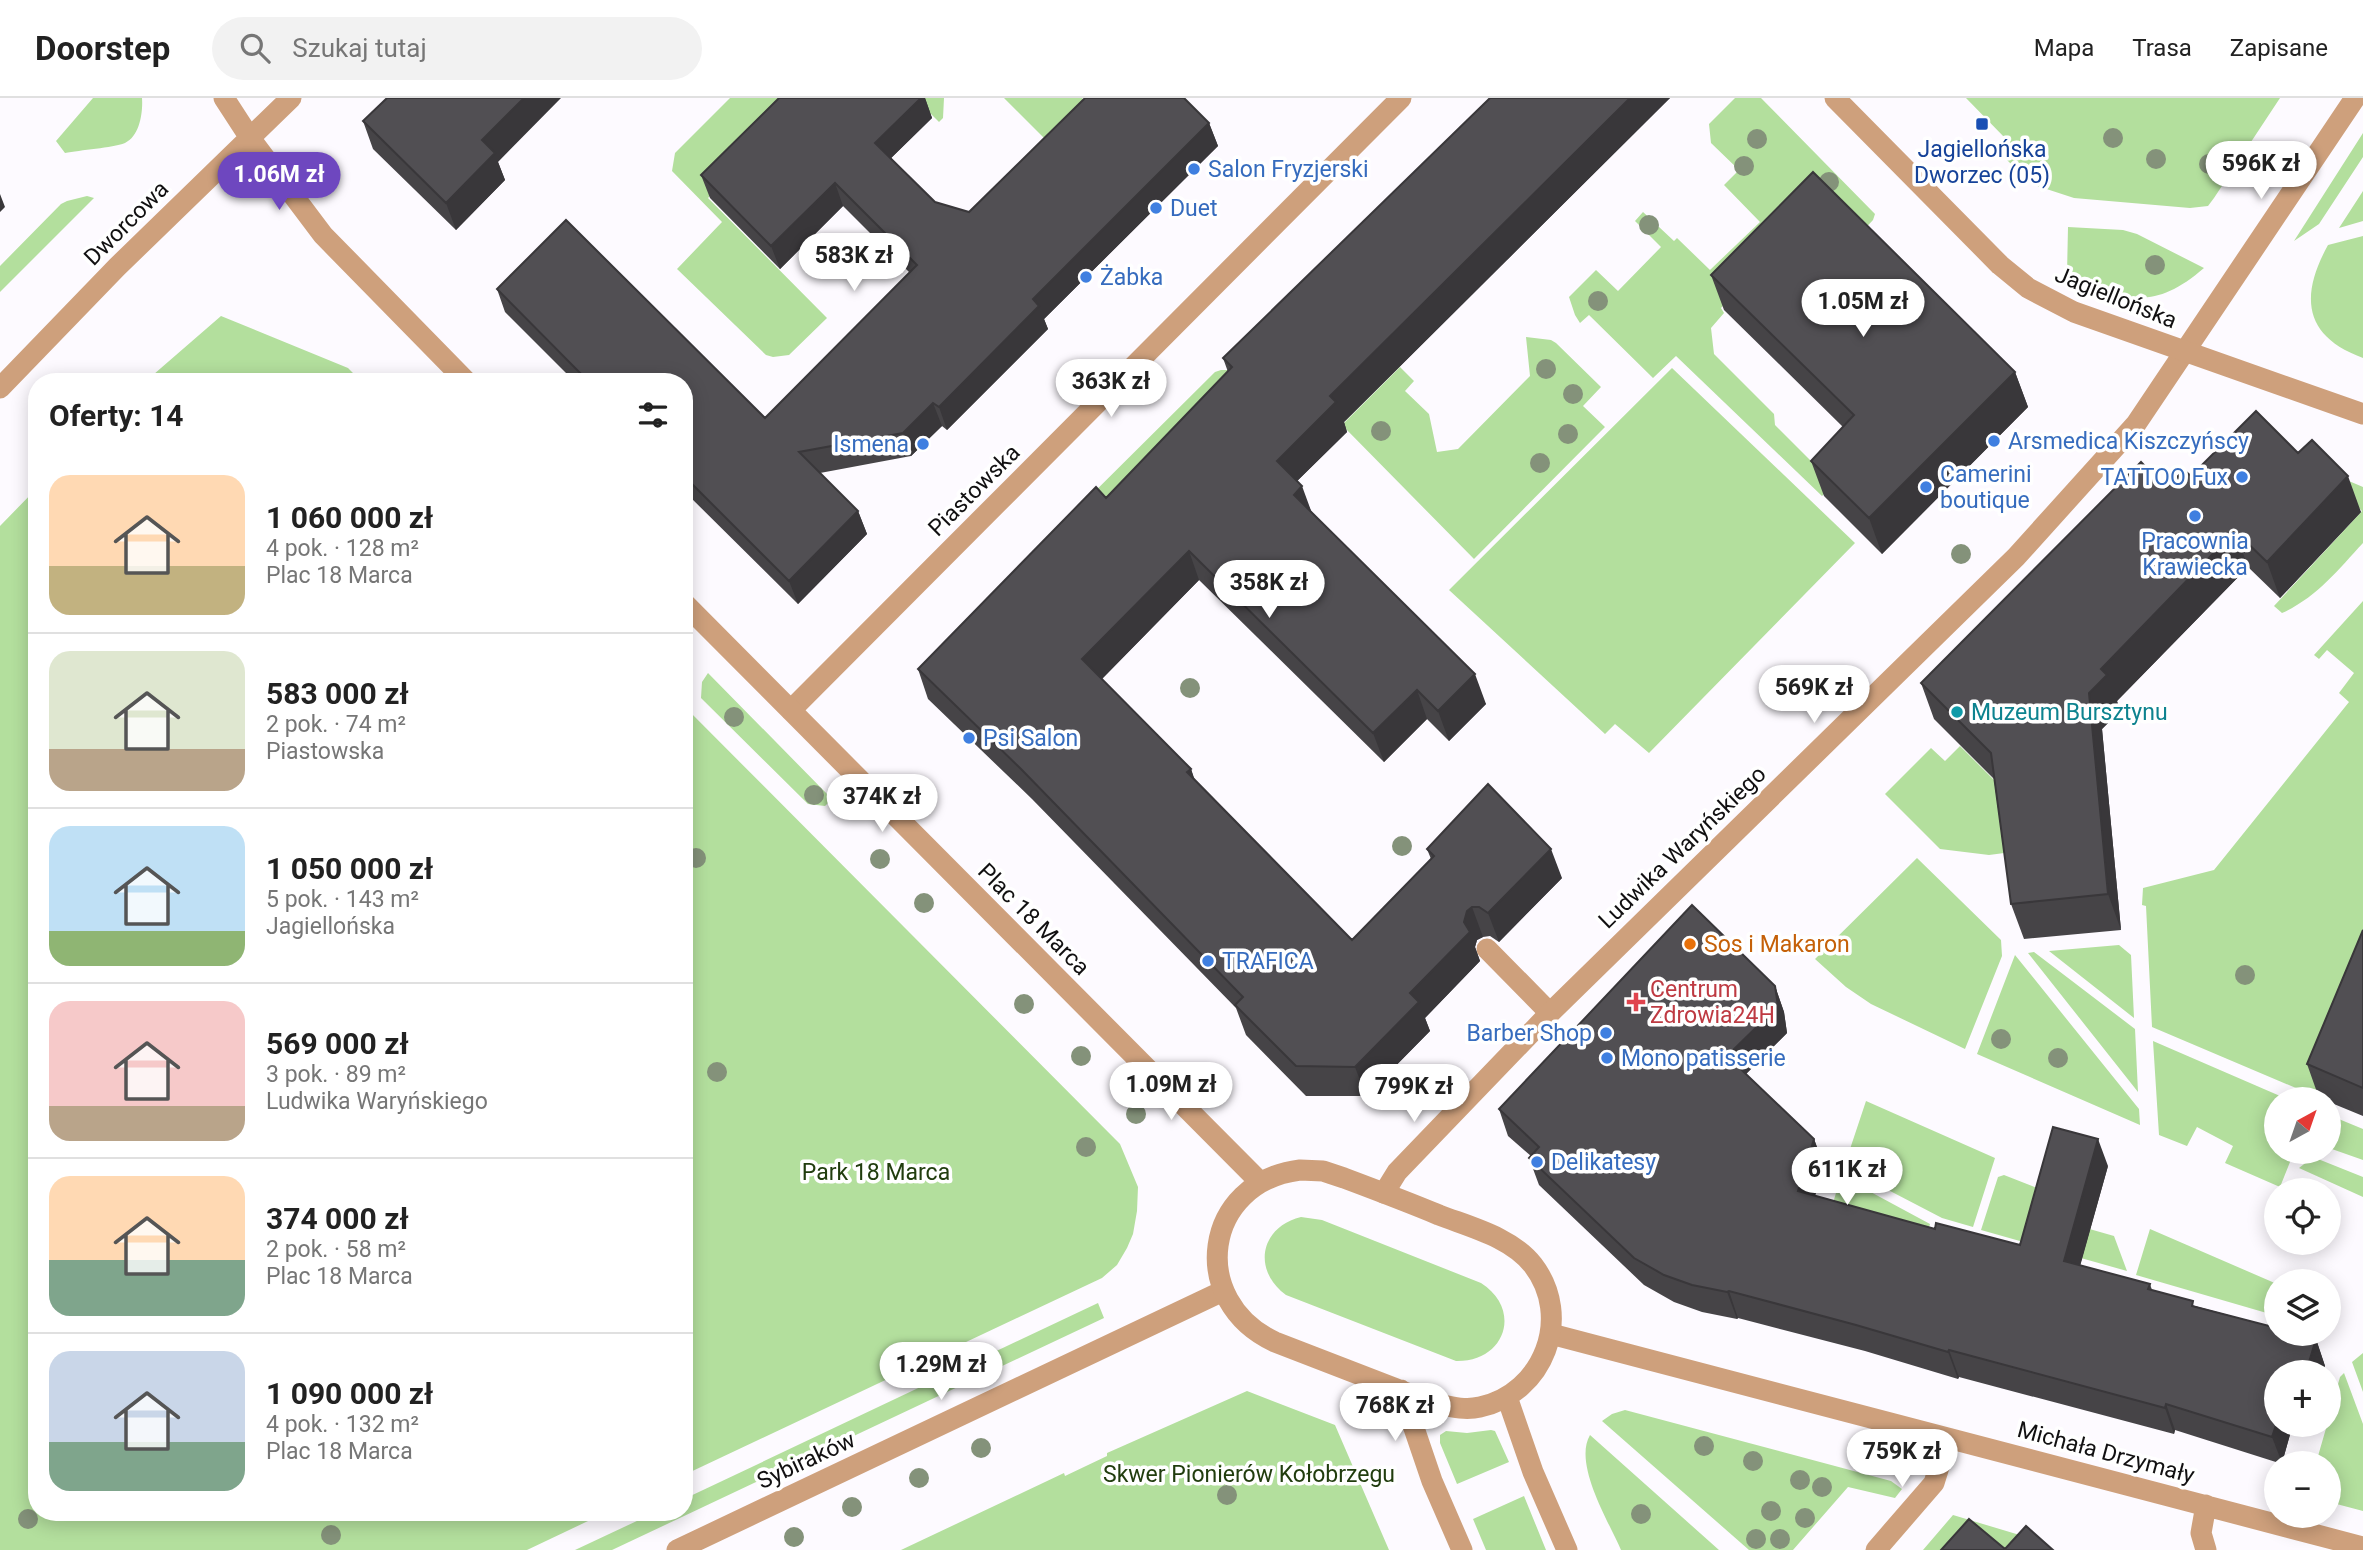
<!DOCTYPE html>
<html lang="pl">
<head>
<meta charset="utf-8">
<style>
	body { margin:0; font-family:Roboto,sans-serif; background:#f2f2f2; color:#222; height:100vh; display:flex; flex-direction:column; font-size:26px; white-space:nowrap }
	* { box-sizing:border-box; margin:0 }
	p { font-size:23px; color:#767676 }
	.icon { flex:none; width:38px; height:38px; fill:none; stroke:currentColor; stroke-width:2; stroke-linecap:round; stroke-linejoin:round }
	.map { position:relative; flex:1; overflow:hidden }
	.panel { position:absolute; left:28px; top:275px; width:665px; height:1148px; display:flex; flex-direction:column; background:#fff; border-radius:28px; box-shadow:0 4px 18px #0003 }
	.panel>* { flex:none }
	.needle { width:46px; rotate:40deg }
	.fabs { position:absolute; left:2264px; top:989px; display:grid; gap:14px }
	.fabs a { display:grid; place-items:center; width:77px; height:77px; border-radius:50%; background:#fff; box-shadow:0 4px 18px #0003; font-size:35px }
	.price { position:absolute; translate:-50% -60px; padding:0 16px; border-radius:24px; background:#fff; color:#222; font-size:23px; line-height:46px; filter:drop-shadow(0 2px 4px #0008) }
	.price::after { content:''; position:absolute; left:50%; top:42px; width:21px; height:16px; margin-left:-10px; background:inherit; clip-path:polygon(0 0,100% 0,50% 100%) }
	.price.selected { background:#6e47bf; color:#fff }
	ul { padding:0; list-style:none }
	li { display:flex; align-items:center; gap:21px; height:175px; padding:0 21px }
	li+li { border-top:2px solid #e0e0e0 }
	li span { display:grid; place-items:center; flex:none; width:196px; height:140px; border-radius:21px; color:#555 }
	li>.icon { margin-inline-start:auto }
	span .icon { width:84px; height:84px; fill:#fffc; stroke-width:1 }
	li b { font-size:30px }
	h2 { display:flex; justify-content:space-between; align-items:center; height:84px; padding:0 21px; font-size:30px }
	header { display:flex; align-items:center; gap:42px; box-sizing:border-box; height:98px; padding:0 35px; background:#fff; border-bottom:2px solid #e0e0e0 }
	header strong { font-size:33px }
	nav { display:flex; gap:38px; margin-inline-start:auto; font-size:24px }
	.search { width:490px; height:63px; background:#f2f2f2; display:flex; align-items:center; gap:18px; box-sizing:border-box; padding:0 24px; border-radius:38px; color:#767676; font-size:26px }
	.map>svg:first-child { display:block }
	.green { fill:#b3df9d }
	.lines { fill:none; stroke-linecap:round; stroke-linejoin:round }
	.service { stroke:#cea07c; stroke-width:21 }
	.minor { stroke:#cea07c; stroke-width:21 }
	.tertiary { stroke:#cea07c; stroke-width:21 }
	.tree { fill:#84927a }
	.wall { fill:#464447 }
	.shaded-wall { fill:#39373a }
	.building { fill:#514f53; stroke:#39373a; stroke-width:2 }
	.transit-dot { fill:#1a4fb4; stroke:#fff; stroke-width:2.5 }
	.shop-dot { fill:#3f7fe0; stroke:#fff; stroke-width:2.5 }
	.culture-dot { fill:#0f9aa8; stroke:#fff; stroke-width:2.5 }
	.food-dot { fill:#e8710a; stroke:#fff; stroke-width:2.5 }
	.health-dot { fill:#e0444e; stroke:#fff; stroke-width:2.5 }
	.labels { text-anchor:middle; stroke-width:7; stroke-linejoin:round; paint-order:stroke }
	.transit-label { font-size:23px; fill:#164399; stroke:#fff }
	.shop-label { font-size:23px; fill:#366cbe; stroke:#fff; text-anchor:start }
	.street-label { font-size:23px; fill:#111011; stroke:#fff }
	.culture-label { font-size:23px; fill:#0d838f; stroke:#fff; text-anchor:start }
	.food-label { font-size:23px; fill:#c56008; stroke:#fff; text-anchor:start }
	.health-label { font-size:23px; fill:#be3a42; stroke:#fff; text-anchor:start }
	.park-label { font-size:23px; fill:#213d0e; stroke:#fff }
</style>
</head>
<body>
<header>
<strong>Doorstep</strong>
<div class="search"><svg class="icon" aria-label="search" viewBox="0 0 24 24"><circle cx="10" cy="10" r="6"/><path d="M15 15l6 6"/></svg>Szukaj tutaj</div>
<nav><a>Mapa</a><a>Trasa</a><a>Zapisane</a></nav>
</header>
<div class="map">
<svg width="2363" height="1452" viewBox="0 0 2363 1452">
	<rect width="100%" height="100%" fill="#fdfaff"/>
	<path class="green" d="M93,0H142C143,14 140,38 125,45C112,50 80,52 65,55L56,43Z
		M730,0H808L708,100L827,220L789,257L773,259L766,257L677,171L722,124L672,73L675,55Z
		M915,0H944L943,20L939,24Z
		M1004,0H1082L1092,10L1054,50Z
		M1735,0H1761L1875,116L1873,122L1859,137L1825,104L1721,210L1724,215L1711,230L1714,256L1774,316L1775,327L1834,386L1822,398L1676,258L1653,280L1589,217L1580,225L1575,217L1569,199L1596,172L1618,193L1661,149L1635,123L1643,114L1674,143L1677,140L1710,172L1760,124L1724,87L1739,72L1711,45L1709,26Z
		M1966,0H2280L2214,100L2208,108L2190,110L2074,100L2031,86L1995,50L2004,39Z
		M2363,35V59L2319,126L2294,143Z
		M2363,93V123L2339,130Z
		M87,98L94,100L0,194V168L61,106L67,103Z
		M2068,129L2123,132L2137,136L2204,170C2152,215 2123,202 2067,176Z
		M2363,138V260C2303,238 2300,198 2328,147Z
		M221,218L348,270L361,283H146Z
		M1526,239L1551,242L1556,245L1601,289L1583,308L1605,329L1474,461L1342,327L1400,269L1414,283L1405,293L1429,316L1437,354L1458,351L1530,278Z
		M1672,270L1855,445L1649,655L1615,626L1605,636L1449,492Z
		M1221,272H1228L1239,283L1116,428L1051,437L1215,274Z
		M2269,349L2363,389V445C2338,472 2316,500 2282,515L2274,508L2362,413L2325,376Z
		M37,390V1414H607L527,1452H0V428Z
		M2363,503V891L2317,999L2152,929L2146,808L2142,807L2143,790L2214,772L2349,604L2339,595L2354,575L2327,552L2319,561L2314,557Z
		M708,575L832,701L825,708L808,706L701,600L702,584Z
		M684,608L1120,1046L1138,1089L1137,1113L1133,1136L1127,1150L1117,1167L1102,1180L684,1377Z
		M1960,648L2003,691L2012,754L1989,757L1940,751L1885,696L1931,650L1945,663Z
		M1917,760L2001,842L2002,858L1965,951L1871,906L1846,889L1815,861Z
		M2119,847L2131,857L2134,920L2049,853Z
		M2034,854L2135,931L2138,994L2028,855Z
		M2015,857L2139,1011L2140,1027L1977,956Z
		M2153,943L2287,1001H2277V1054H2294L2280,1089L2225,1065L2233,1048L2197,1029L2187,1048L2159,1037Z
		M1866,1003L1995,1060L1973,1129L1942,1120L1844,1069Z
		M2329,1017L2363,1031V1062L2329,1050Z
		M2313,1059L2363,1079V1099L2299,1070Z
		M2004,1077L2050,1095L2044,1118L2114,1138L2127,1173L1981,1132L1998,1079Z
		M1841,1078L1930,1126L1924,1147L1828,1122Z
		M1301,1119L1322,1122L1481,1185C1523,1212 1505,1264 1456,1263L1286,1197C1252,1172 1260,1129 1301,1119Z
		M2150,1131L2277,1186V1218L2136,1177Z
		M1098,1205L1104,1220L612,1452H575L656,1414H684V1401Z
		M2363,1255V1294L2352,1264Z
		M2344,1275L2363,1326V1413L2329,1404V1365H2316L2327,1327L2329,1326V1318L2340,1279Z
		M1247,1293L1335,1327L1389,1452H901L1064,1375L1065,1378L1107,1358V1355Z
		M1625,1312L1891,1383L1902,1391L1895,1400L1848,1389L1793,1452H1749L1602,1323L1612,1316Z
		M1491,1332L1495,1333L1509,1364L1457,1386L1440,1345V1337L1446,1333L1467,1335Z
		M1590,1337L1719,1452H1621C1609,1424 1573,1366 1590,1337Z
		M1524,1398L1546,1452H1486L1473,1421Z
		M1953,1417L2023,1438L2011,1452H1923Z"/>
	<g class="lines">
		<path class="service" d="M1487,851L1550,915"/>
		<path class="minor" d="M791,612L1401,0
			M1384,1095L1397,1074L1550,915L2016,459L2136,326L2355,0
			M1551,1236L2363,1449
			M2206,1407L2201,1435L2206,1452
			M677,1452L1223,1193
			M1876,1452L1934,1385L1948,1340"/>
		<path class="tertiary" d="M224,0L250,40L323,137L467,284
			M1835,0L2000,167L2028,190L2074,214L2363,316
			M0,290L117,169L291,0
			M684,505L1260,1084
			M1300,1072L1323,1073L1344,1080C1376,1092 1408,1104 1439,1117C1470,1129 1511,1139 1533,1167C1573,1219 1544,1295 1480,1309C1464,1313 1448,1308 1433,1305L1275,1244C1187,1203 1203,1084 1300,1072Z
			M1401,1292L1432,1383L1462,1452
			M1507,1299L1533,1374L1567,1452"/>
	</g>
	<g class="tree">
		<circle cx="2113" cy="40" r="10"/>
		<circle cx="1757" cy="41" r="10"/>
		<circle cx="2156" cy="61" r="10"/>
		<circle cx="2209" cy="66" r="10"/>
		<circle cx="1744" cy="68" r="10"/>
		<circle cx="1829" cy="84" r="10"/>
		<circle cx="1649" cy="127" r="10"/>
		<circle cx="2155" cy="167" r="10"/>
		<circle cx="1598" cy="203" r="10"/>
		<circle cx="1546" cy="271" r="10"/>
		<circle cx="1573" cy="296" r="10"/>
		<circle cx="1381" cy="333" r="10"/>
		<circle cx="1568" cy="336" r="10"/>
		<circle cx="1540" cy="365" r="10"/>
		<circle cx="1961" cy="456" r="10"/>
		<circle cx="1190" cy="590" r="10"/>
		<circle cx="1828" cy="592" r="10"/>
		<circle cx="734" cy="619" r="10"/>
		<circle cx="814" cy="697" r="10"/>
		<circle cx="1402" cy="748" r="10"/>
		<circle cx="696" cy="760" r="10"/>
		<circle cx="880" cy="761" r="10"/>
		<circle cx="924" cy="805" r="10"/>
		<circle cx="2245" cy="877" r="10"/>
		<circle cx="1024" cy="906" r="10"/>
		<circle cx="2001" cy="941" r="10"/>
		<circle cx="1081" cy="958" r="10"/>
		<circle cx="2058" cy="960" r="10"/>
		<circle cx="717" cy="974" r="10"/>
		<circle cx="1136" cy="1016" r="10"/>
		<circle cx="1086" cy="1049" r="10"/>
		<circle cx="1704" cy="1348" r="10"/>
		<circle cx="981" cy="1350" r="10"/>
		<circle cx="1753" cy="1363" r="10"/>
		<circle cx="919" cy="1380" r="10"/>
		<circle cx="1800" cy="1382" r="10"/>
		<circle cx="1822" cy="1389" r="10"/>
		<circle cx="1227" cy="1397" r="10"/>
		<circle cx="852" cy="1409" r="10"/>
		<circle cx="1771" cy="1413" r="10"/>
		<circle cx="1641" cy="1416" r="10"/>
		<circle cx="1805" cy="1420" r="10"/>
		<circle cx="28" cy="1421" r="10"/>
		<circle cx="331" cy="1437" r="10"/>
		<circle cx="794" cy="1439" r="10"/>
		<circle cx="1756" cy="1441" r="10"/>
		<circle cx="1780" cy="1441" r="10"/>
	</g>
	<path class="wall" d="M779,0H925L932,20L891,60L935,104L969,114L1209,25L1218,48L1044,221L1048,231L947,332L942,328L911,358L820,375L858,413L867,436L798,506L684,393V284H575L505,214L497,191L765,320L910,175L843,108L780,171L710,100L701,77Z
		M1490,0H1670L1344,324L1347,334L1297,383L1311,413L1486,606L1449,643L1427,621L1384,664L1199,482L1102,581L1191,671L1194,681L1352,842L1431,761L1427,751L1562,780L1499,844L1490,838L1483,839L1477,842L1475,849L1480,863L1425,920L1430,933L1366,998H1306L1246,937L1236,910L1032,701L928,601L918,571L1106,400L1228,274L1223,260Z
		M363,23L498,64L505,82L456,132L373,51Z
		M1711,177L2015,274L2028,309L1882,456L1824,398L1811,363L1843,329L1724,212Z
		M2298,355L2361,414L2280,500L2248,469L2117,603L2120,613L2102,631L2121,832L2024,841L2011,806L1994,681L1934,621L1921,585L2166,390L2191,378Z
		M2363,832V1018L2329,1004V1001L2319,1000L2307,966Z
		M1775,888L1784,914L1787,935L1746,976L1814,1041L1824,1068L1815,1098L1935,1131L2020,1147L2108,1068L2080,1167L2150,1186L2152,1192L2195,1208L2316,1241L2325,1268L2277,1274L2293,1326L2282,1365H2279L2175,1332L2174,1336L1959,1279L1958,1281L1865,1253L1738,1220L1737,1221L1702,1214L1674,1204L1644,1187L1539,1087L1529,1060L1531,1058L1508,1038L1499,1011Z"/>
	<path class="shaded-wall" d="M524,0H561L498,64L505,82L456,132L446,105L482,42Z
		M921,0H925L932,20L884,67L875,45Z
		M1630,0H1670L1344,324L1347,334L1287,393L1277,363L1330,298Z
		M1209,25L1218,48L1044,221L1048,231L947,332L939,309L1033,201Z
		M835,85L843,108L780,171L771,148Z
		M0,96L5,109L0,114Z
		M2015,274L2028,309L1882,456L1869,420Z
		M933,305L942,328L911,358L903,335Z
		M2348,378L2361,414L2280,500L2267,464Z
		M1302,388L1313,418L1294,397Z
		M858,413L867,436L798,506L789,483Z
		M2235,433L2248,469L2117,603L2120,613L2102,631L2121,832L2108,796L2089,595L2101,571Z
		M1189,453L1199,482L1093,590L1082,561Z
		M1475,576L1486,606L1449,643L1438,613Z
		M1417,592L1427,621L1384,664L1373,635Z
		M1191,671L1201,700L1187,674Z
		M1551,751L1562,780L1499,844L1488,815Z
		M1472,809L1483,839L1477,842L1475,849L1480,863L1425,920L1430,933L1366,998L1355,969L1464,824L1467,813Z
		M1775,888L1784,914L1787,935L1737,985L1727,958Z
		M1814,1041L1824,1068L1808,1120L1798,1093Z
		M2098,1041L2108,1068L2074,1190L2064,1163Z
		M1729,1193L1738,1220L1737,1221L1727,1194Z
		M2316,1241L2325,1268L2324,1274H2306Z
		M1949,1252L1959,1279L1958,1281L1948,1254Z
		M2166,1306L2175,1332L2174,1336L2165,1310Z
		M2277,1324V1326H2293L2282,1365L2272,1339Z"/>
	<path class="building" d="M387,0H524L482,42L495,55L446,105L363,23Z
		M779,0H921L875,45L935,104L969,114L1085,0H1184L1209,25L1033,201L1039,208L939,309L933,305L903,335L799,354L858,413L789,483L684,378V284H589L497,191L566,122L765,320L917,167L835,85L771,148L701,77Z
		M1490,0H1630L1330,298L1336,304L1277,363L1302,388L1294,397L1475,576L1438,613L1417,592L1373,635L1189,453L1082,561L1191,671L1187,674L1352,842L1434,758L1427,751L1488,686L1551,751L1488,815L1479,809H1472L1467,813L1464,824L1470,834L1410,895L1419,904L1355,969L1296,968L1235,907L1243,899L1021,671L918,571L1096,389L1106,400L1232,269L1223,260Z
		M1813,74L2015,274L1869,420L1811,363L1854,317L1711,177Z
		M2256,313L2298,355L2312,342L2348,378L2267,464L2235,433L2101,571L2107,577L2089,595L2108,796L2011,806L1991,655L1921,585L2141,364L2166,390L2184,372L2191,378Z
		M1692,807L1775,888L1778,908L1727,958L1814,1041L1798,1093L1935,1131L1936,1125L2020,1147L2053,1029L2098,1041L2064,1163L2150,1186L2148,1191L2193,1203L2192,1208L2277,1230V1236H2296L2316,1241L2306,1274H2277V1324L2272,1339L2166,1306L2165,1310L1949,1252L1948,1254L1856,1227L1729,1193L1727,1194L1692,1187L1664,1177L1634,1160L1529,1060L1539,1049L1499,1011Z
		M2363,832V990L2307,966Z
		M1969,1421L2005,1451L2026,1428L2053,1452H1941Z"/>
	<rect class="transit-dot" x="1975" y="19" width="14" height="14" rx="3.5"/>
	<g class="shop-dot">
		<circle cx="1194" cy="71" r="7"/>
		<circle cx="1156" cy="110" r="7"/>
		<circle cx="1086" cy="179" r="7"/>
		<circle cx="1994" cy="343" r="7"/>
		<circle cx="923" cy="346" r="7"/>
		<circle cx="2242" cy="379" r="7"/>
		<circle cx="1926" cy="389" r="7"/>
		<circle cx="2195" cy="418" r="7"/>
		<circle cx="969" cy="640" r="7"/>
		<circle cx="1208" cy="863" r="7"/>
		<circle cx="1606" cy="935" r="7"/>
		<circle cx="1607" cy="960" r="7"/>
		<circle cx="1537" cy="1064" r="7"/>
	</g>
	<circle class="culture-dot" cx="1957" cy="614" r="7"/>
	<circle class="food-dot" cx="1690" cy="846" r="7"/>
	<path class="health-dot" d="M1632.5 893.5h7v7h7v7h-7v7h-7v-7h-7v-7h7z"/>
	<g class="labels">
		<g class="transit-label">
			<text x="1982" y="59">Jagiellońska<tspan x="1982" dy="26">Dworzec (05)</tspan></text>
		</g>
		<g class="shop-label">
			<text x="1208" y="79">Salon Fryzjerski</text>
			<text x="1170" y="118">Duet</text>
			<text x="1100" y="187">Żabka</text>
			<text x="2008" y="351">Arsmedica Kiszczyńscy</text>
			<text x="909" y="354" text-anchor="end">Ismena</text>
			<text x="1940" y="384">Camerini<tspan x="1940" dy="26">boutique</tspan></text>
			<text x="2228" y="387" text-anchor="end">TATTOO Fux</text>
			<text x="2195" y="451" text-anchor="middle">Pracownia<tspan x="2195" dy="26">Krawiecka</tspan></text>
			<text x="983" y="648">Psi Salon</text>
			<text x="1222" y="871">TRAFICA</text>
			<text x="1592" y="943" text-anchor="end">Barber Shop</text>
			<text x="1621" y="968">Mono patisserie</text>
			<text x="1551" y="1072">Delikatesy</text>
		</g>
		<g class="street-label">
			<text transform="translate(126 125) rotate(-45)" y="8">Dworcowa</text>
			<text transform="translate(2116 199) rotate(22)" y="8">Jagiellońska</text>
			<text transform="translate(974 392) rotate(-45)" y="8">Piastowska</text>
			<text transform="translate(1682 749) rotate(-44)" y="8">Ludwika Waryńskiego</text>
			<text transform="translate(1034 821) rotate(45)" y="8">Plac 18 Marca</text>
			<text transform="translate(2106 1354) rotate(15)" y="8">Michała Drzymały</text>
			<text transform="translate(806 1362) rotate(-25)" y="8">Sybiraków</text>
		</g>
		<g class="culture-label">
			<text x="1971" y="622">Muzeum Bursztynu</text>
		</g>
		<g class="food-label">
			<text x="1704" y="854">Sos i Makaron</text>
		</g>
		<g class="health-label">
			<text x="1650" y="899">Centrum<tspan x="1650" dy="26">Zdrowia24H</tspan></text>
		</g>
		<g class="park-label">
			<text x="876" y="1082">Park 18 Marca</text>
			<text x="1249" y="1384">Skwer Pionierów Kołobrzegu</text>
		</g>
	</g>
</svg>
<div class="fabs">
<a><svg class="needle" viewBox="-14 -14 28 28"><path d="M0-13l5 13h-10z" fill="#e53935"/><path d="M0 13l5-13h-10z" fill="#767676"/></svg></a>
<a><svg class="icon" aria-label="locate" viewBox="0 0 24 24"><circle cx="12" cy="12" r="6"/><path d="M12 2v4M12 18v4M2 12h4M18 12h4"/></svg></a>
<a><svg class="icon" aria-label="layers" viewBox="0 0 24 24"><path d="M12 4l9 5-9 5-9-5zM3 14l9 5 9-5"/></svg></a>
<a>+</a>
<a>−</a>
</div>
<b class="price" style="left:2261px;top:103px">596K zł</b>
<b class="price selected" style="left:279px;top:114px">1.06M zł</b>
<b class="price" style="left:854px;top:195px">583K zł</b>
<b class="price" style="left:1863px;top:241px">1.05M zł</b>
<b class="price" style="left:1111px;top:321px">363K zł</b>
<b class="price" style="left:1269px;top:522px">358K zł</b>
<b class="price" style="left:1814px;top:627px">569K zł</b>
<b class="price" style="left:882px;top:736px">374K zł</b>
<b class="price" style="left:1171px;top:1024px">1.09M zł</b>
<b class="price" style="left:1414px;top:1026px">799K zł</b>
<b class="price" style="left:1847px;top:1109px">611K zł</b>
<b class="price" style="left:941px;top:1304px">1.29M zł</b>
<b class="price" style="left:1395px;top:1345px">768K zł</b>
<b class="price" style="left:1902px;top:1391px">759K zł</b>
<section class="panel">
<h2>Oferty: 14<svg class="icon" aria-label="filters" viewBox="0 0 24 24"><path d="M4 7h16M4 17h16"/><circle cx="9" cy="7" r="2"/><circle cx="15" cy="17" r="2"/></svg></h2>
<ul>
<li><span style="background:linear-gradient(#ffd9b3 65%,#c2b280 0)"><svg class="icon" aria-label="home" viewBox="0 0 24 24"><path d="M3 11l9-7 9 7M6 9v11h12V9"/></svg></span><div><b>1 060 000 zł</b><p>4 pok. · 128 m²</p><p>Plac 18 Marca</p></div></li>
<li><span style="background:linear-gradient(#dfe7d0 70%,#b9a48a 0)"><svg class="icon" aria-label="home" viewBox="0 0 24 24"><path d="M3 11l9-7 9 7M6 9v11h12V9"/></svg></span><div><b>583 000 zł</b><p>2 pok. · 74 m²</p><p>Piastowska</p></div></li>
<li><span style="background:linear-gradient(#bfe0f5 75%,#8fb573 0)"><svg class="icon" aria-label="home" viewBox="0 0 24 24"><path d="M3 11l9-7 9 7M6 9v11h12V9"/></svg></span><div><b>1 050 000 zł</b><p>5 pok. · 143 m²</p><p>Jagiellońska</p></div></li>
<li><span style="background:linear-gradient(#f6c9c9 75%,#b9a48a 0)"><svg class="icon" aria-label="home" viewBox="0 0 24 24"><path d="M3 11l9-7 9 7M6 9v11h12V9"/></svg></span><div><b>569 000 zł</b><p>3 pok. · 89 m²</p><p>Ludwika Waryńskiego</p></div></li>
<li><span style="background:linear-gradient(#ffd9b3 60%,#7fa58c 0)"><svg class="icon" aria-label="home" viewBox="0 0 24 24"><path d="M3 11l9-7 9 7M6 9v11h12V9"/></svg></span><div><b>374 000 zł</b><p>2 pok. · 58 m²</p><p>Plac 18 Marca</p></div></li>
<li><span style="background:linear-gradient(#c9d6e8 65%,#7fa58c 0)"><svg class="icon" aria-label="home" viewBox="0 0 24 24"><path d="M3 11l9-7 9 7M6 9v11h12V9"/></svg></span><div><b>1 090 000 zł</b><p>4 pok. · 132 m²</p><p>Plac 18 Marca</p></div></li>
</ul>
</section>
</div>
</body>
</html>
